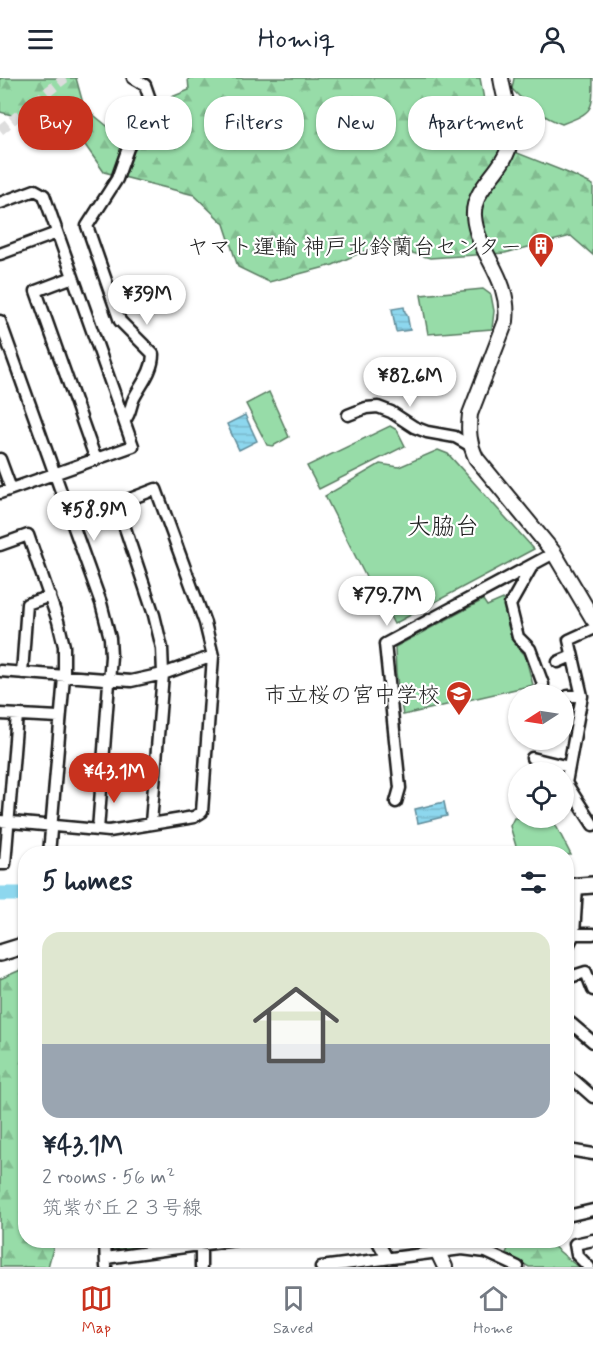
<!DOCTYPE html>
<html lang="en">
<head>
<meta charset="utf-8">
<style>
	body { margin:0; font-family:Mynerve,"Klee One",sans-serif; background:#f6f6f7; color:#1f2937; height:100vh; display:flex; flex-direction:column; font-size:22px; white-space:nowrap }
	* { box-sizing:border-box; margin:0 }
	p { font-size:20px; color:#747a83 }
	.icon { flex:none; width:33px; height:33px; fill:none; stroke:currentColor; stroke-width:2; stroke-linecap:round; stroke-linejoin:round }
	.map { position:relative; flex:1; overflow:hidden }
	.panel { position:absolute; left:18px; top:768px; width:556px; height:402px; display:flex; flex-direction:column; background:#fff; border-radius:24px; box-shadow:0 2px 4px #0004 }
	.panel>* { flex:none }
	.top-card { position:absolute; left:18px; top:18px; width:558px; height:54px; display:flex; gap:12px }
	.needle { width:39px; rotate:258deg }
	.controls { position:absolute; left:508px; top:606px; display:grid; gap:12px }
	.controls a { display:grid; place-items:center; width:66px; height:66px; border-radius:50%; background:#fff; box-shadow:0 2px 4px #0004; font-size:30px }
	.price { position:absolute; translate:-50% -51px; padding:0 14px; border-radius:21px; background:#fff; color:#222; font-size:20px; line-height:39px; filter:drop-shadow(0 2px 3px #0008) }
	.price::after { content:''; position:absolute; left:50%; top:36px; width:18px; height:14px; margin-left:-9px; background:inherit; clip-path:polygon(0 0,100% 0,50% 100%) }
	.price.current { background:#c8321e; color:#fff }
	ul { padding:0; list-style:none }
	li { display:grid; align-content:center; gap:12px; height:318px; padding:0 24px }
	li+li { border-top:2px solid #e0e1e3 }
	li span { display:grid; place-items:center; height:186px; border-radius:18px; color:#555 }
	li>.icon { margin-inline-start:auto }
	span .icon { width:108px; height:108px; fill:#fffc; stroke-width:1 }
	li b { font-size:26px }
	h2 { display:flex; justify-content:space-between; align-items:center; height:72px; padding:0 24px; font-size:26px }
	.pill { padding:0 21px; border-radius:24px; background:#fff; box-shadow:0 2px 4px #0004; font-size:21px; line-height:54px }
	.pill.current { background:#c8321e; color:#fff }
	header { display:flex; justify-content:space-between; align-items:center; height:78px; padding:0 24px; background:#fff; font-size:27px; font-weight:600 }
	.menu { display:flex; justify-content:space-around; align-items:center; height:84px; border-top:2px solid #e0e1e3; background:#fff; font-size:16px; color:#747a83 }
	.menu a { display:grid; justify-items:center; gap:3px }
	.menu .current { color:#c8321e }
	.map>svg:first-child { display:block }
	.grass { fill:url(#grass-tufts); stroke:#5a7c62; stroke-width:1.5 }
	.forest { fill:url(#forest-firs); stroke:#5a7c62; stroke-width:1.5 }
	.garden { fill:#97dca8; stroke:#5a7c62; stroke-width:1.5 }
	.water { fill:url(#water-rules); stroke:#608c9a; stroke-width:1.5 }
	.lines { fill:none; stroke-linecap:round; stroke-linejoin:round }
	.river { stroke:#8dd7ee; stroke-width:15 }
	.minor-tunnel { stroke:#ddd; stroke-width:10; stroke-dasharray:10 5; stroke-linecap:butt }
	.minor-casing { stroke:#1c1c1c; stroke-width:15 }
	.major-casing { stroke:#1c1c1c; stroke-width:18 }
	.highway-casing { stroke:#1c1c1c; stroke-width:20 }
	.minor { stroke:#fff; stroke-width:10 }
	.major { stroke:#fff; stroke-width:14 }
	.highway { stroke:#fff; stroke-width:15 }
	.labels { text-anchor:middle; stroke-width:4.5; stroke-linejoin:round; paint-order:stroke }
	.poi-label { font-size:22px; fill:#1c1c1c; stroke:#fff; text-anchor:end }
	.neighbourhood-label { font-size:24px; fill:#1c1c1c; stroke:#fff }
</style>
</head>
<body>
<header><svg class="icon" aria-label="menu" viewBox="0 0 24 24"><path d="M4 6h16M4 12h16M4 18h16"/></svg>Homiq<svg class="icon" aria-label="person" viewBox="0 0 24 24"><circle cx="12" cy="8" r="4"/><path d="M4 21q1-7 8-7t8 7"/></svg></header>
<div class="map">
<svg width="593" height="1189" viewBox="0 0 593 1189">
	<defs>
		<pattern id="grass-tufts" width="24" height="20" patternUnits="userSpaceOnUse" patternTransform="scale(1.5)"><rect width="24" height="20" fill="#97dca8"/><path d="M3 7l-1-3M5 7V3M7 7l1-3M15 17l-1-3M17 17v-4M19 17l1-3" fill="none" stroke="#82bc90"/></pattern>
		<pattern id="forest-firs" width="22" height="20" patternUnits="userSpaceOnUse" patternTransform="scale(1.5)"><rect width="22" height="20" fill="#97dca8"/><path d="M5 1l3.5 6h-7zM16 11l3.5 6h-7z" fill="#82bc90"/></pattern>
		<pattern id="water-rules" width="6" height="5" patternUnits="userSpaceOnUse" patternTransform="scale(1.5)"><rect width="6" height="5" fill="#8dd7ee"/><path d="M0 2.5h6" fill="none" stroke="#79b8cc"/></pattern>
	</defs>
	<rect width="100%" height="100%" fill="#fff"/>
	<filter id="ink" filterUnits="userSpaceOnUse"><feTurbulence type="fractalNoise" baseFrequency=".0167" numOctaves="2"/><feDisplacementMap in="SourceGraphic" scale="12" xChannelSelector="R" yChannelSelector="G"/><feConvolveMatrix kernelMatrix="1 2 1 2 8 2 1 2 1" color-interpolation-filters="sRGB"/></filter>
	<g filter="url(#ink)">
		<path class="grass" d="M109,1163H195L112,1176L110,1174Z"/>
		<path class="forest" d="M0,0H76L84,29L123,61L145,57L147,29L189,12L188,0H480L492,65L568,95L593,107V177L571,158L505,175L430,180L380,166L333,187L269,204L238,189L224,146L194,117L104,94L76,54L0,34Z
			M25,890L26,1162L55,1163L48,1189H0V901Z
			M512,1163H547L578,1189H529L506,1175Z"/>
		<path class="garden" d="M514,0H593C593,33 593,34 562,46C542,39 527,27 512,11Z
			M483,211L491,217L494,233L492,251L428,256L421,217Z
			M269,314L289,359L273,368L267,367L246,326Z
			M390,348L397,352L405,368L319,411L307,388Z
			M438,372L448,376L534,471L394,546L383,525L380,527L325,418L380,386L399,389Z
			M503,521L514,565L525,577L533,607L403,637L396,595L395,569L483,522L487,528Z
			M514,740H552L571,777L518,775L510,748Z"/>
		<path class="water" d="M404,229L405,234L407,236L410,252L396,254L392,231Z
			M245,337L257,363L239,372L227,346Z
			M444,724L447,738L418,745L415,731Z"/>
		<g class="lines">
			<path class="river" d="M0,816H26"/>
			<path class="minor-tunnel" d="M0,52L65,0"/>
			<defs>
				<path id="minor" d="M0,125L35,112L44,117L133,368L0,415
					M0,176L57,155
					M73,199L36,213L96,382
					M0,243L101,525L110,560L111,578L98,752
					M348,337L366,330L378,329L391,334L414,349L427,354L455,359L471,368
					M125,342C131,335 130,328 134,320C142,305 153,293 153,276L120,243L87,148L117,101L128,70L152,27L145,7L133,0
					M0,381L11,411
					M0,467L28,457L58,543L64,568V599L49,776
					M532,488L510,527L518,559L530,571L543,606L539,616
					M593,551L569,562L582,618L566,705L593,747
					M558,584L572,578
					M0,593L131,603L163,596L213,578
					M22,595L27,526L50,518
					M568,618H582
					M0,636L59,639
					M532,680L569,689
					M396,724L400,710L385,566L554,475
					M0,743L109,753L194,739L202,734L213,578L205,545L156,411L117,426L154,537L162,570L163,596L151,745
					M0,786H5L17,637
					M574,856H593
					M567,870L574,856L577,809
					M567,900L586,894L593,912
					M567,942L593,964
					M567,996L593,1019
					M569,1072L593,1076
					M567,1138L593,1132
					M105,1162L106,1189
					M201,1162V1189
					M377,1162L387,1180
					M106,1180L235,1162
					M321,1189L462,1171L486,1174L518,1189
					M589,1189L577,1177L575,1166L593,1162"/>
				<path id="major" d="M501,0C504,20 513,44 510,64C506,92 472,109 474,138C477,176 511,199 506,243L470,336C468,353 469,365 476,380L554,475L593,541
					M432,1162L445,1189"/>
				<path id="highway" d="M567,809L593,807
					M0,875L26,867"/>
			</defs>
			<use href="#minor" class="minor-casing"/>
			<use href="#major" class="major-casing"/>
			<use href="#highway" class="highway-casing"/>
			<use href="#minor" class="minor"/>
			<use href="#major" class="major"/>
			<use href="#highway" class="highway"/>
		</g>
	</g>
	<defs>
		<symbol id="building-pin" viewBox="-11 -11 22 30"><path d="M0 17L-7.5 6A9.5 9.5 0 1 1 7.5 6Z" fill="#c8321e" stroke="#fff"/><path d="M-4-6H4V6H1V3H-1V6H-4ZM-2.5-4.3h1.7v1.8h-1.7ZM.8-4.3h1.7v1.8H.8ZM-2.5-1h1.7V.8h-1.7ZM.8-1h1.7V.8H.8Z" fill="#fff"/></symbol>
		<symbol id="school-pin" viewBox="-11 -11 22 30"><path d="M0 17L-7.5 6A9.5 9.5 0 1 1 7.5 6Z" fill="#c8321e" stroke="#fff"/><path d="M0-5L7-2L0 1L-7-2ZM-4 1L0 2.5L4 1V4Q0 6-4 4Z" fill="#fff"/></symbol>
	</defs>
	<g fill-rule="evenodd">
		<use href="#building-pin" x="526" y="153" width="30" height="40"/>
		<use href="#school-pin" x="444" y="601" width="30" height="40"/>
	</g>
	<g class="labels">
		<g class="poi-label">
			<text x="522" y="176">ヤマト運輸 神戸北鈴蘭台センター</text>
			<text x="440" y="624">市立桜の宮中学校</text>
		</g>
		<g class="neighbourhood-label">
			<text x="443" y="456">大脇台</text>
		</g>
	</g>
</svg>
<div class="controls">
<a><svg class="needle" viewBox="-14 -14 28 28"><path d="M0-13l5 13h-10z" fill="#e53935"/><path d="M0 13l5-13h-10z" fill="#747a83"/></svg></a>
<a><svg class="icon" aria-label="locate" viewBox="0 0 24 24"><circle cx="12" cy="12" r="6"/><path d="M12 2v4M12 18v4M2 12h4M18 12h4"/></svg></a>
</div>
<b class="price" style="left:147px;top:248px">¥39M</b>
<b class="price" style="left:410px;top:330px">¥82.6M</b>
<b class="price" style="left:94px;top:464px">¥58.9M</b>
<b class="price" style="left:387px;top:549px">¥79.7M</b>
<b class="price current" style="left:114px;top:726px">¥43.1M</b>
<div class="top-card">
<a class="pill current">Buy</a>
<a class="pill">Rent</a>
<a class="pill">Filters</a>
<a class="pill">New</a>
<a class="pill">Apartment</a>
</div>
<section class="panel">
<h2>5 homes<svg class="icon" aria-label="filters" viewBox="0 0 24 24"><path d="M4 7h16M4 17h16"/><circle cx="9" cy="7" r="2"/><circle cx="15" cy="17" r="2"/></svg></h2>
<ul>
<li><span style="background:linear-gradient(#dfe7d0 60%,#9aa5b1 0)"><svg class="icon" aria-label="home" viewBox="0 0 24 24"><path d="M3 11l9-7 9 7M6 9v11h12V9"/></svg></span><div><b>¥43.1M</b><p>2 rooms · 56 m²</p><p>筑紫が丘２３号線</p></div></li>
</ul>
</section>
</div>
<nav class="menu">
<a class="current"><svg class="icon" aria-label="map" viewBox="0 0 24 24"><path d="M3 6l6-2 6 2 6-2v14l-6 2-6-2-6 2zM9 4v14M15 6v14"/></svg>Map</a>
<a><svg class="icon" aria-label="saved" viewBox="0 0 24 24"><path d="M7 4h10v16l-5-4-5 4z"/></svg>Saved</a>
<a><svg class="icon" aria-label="home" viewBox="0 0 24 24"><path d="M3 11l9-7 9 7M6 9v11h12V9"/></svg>Home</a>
</nav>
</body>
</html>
